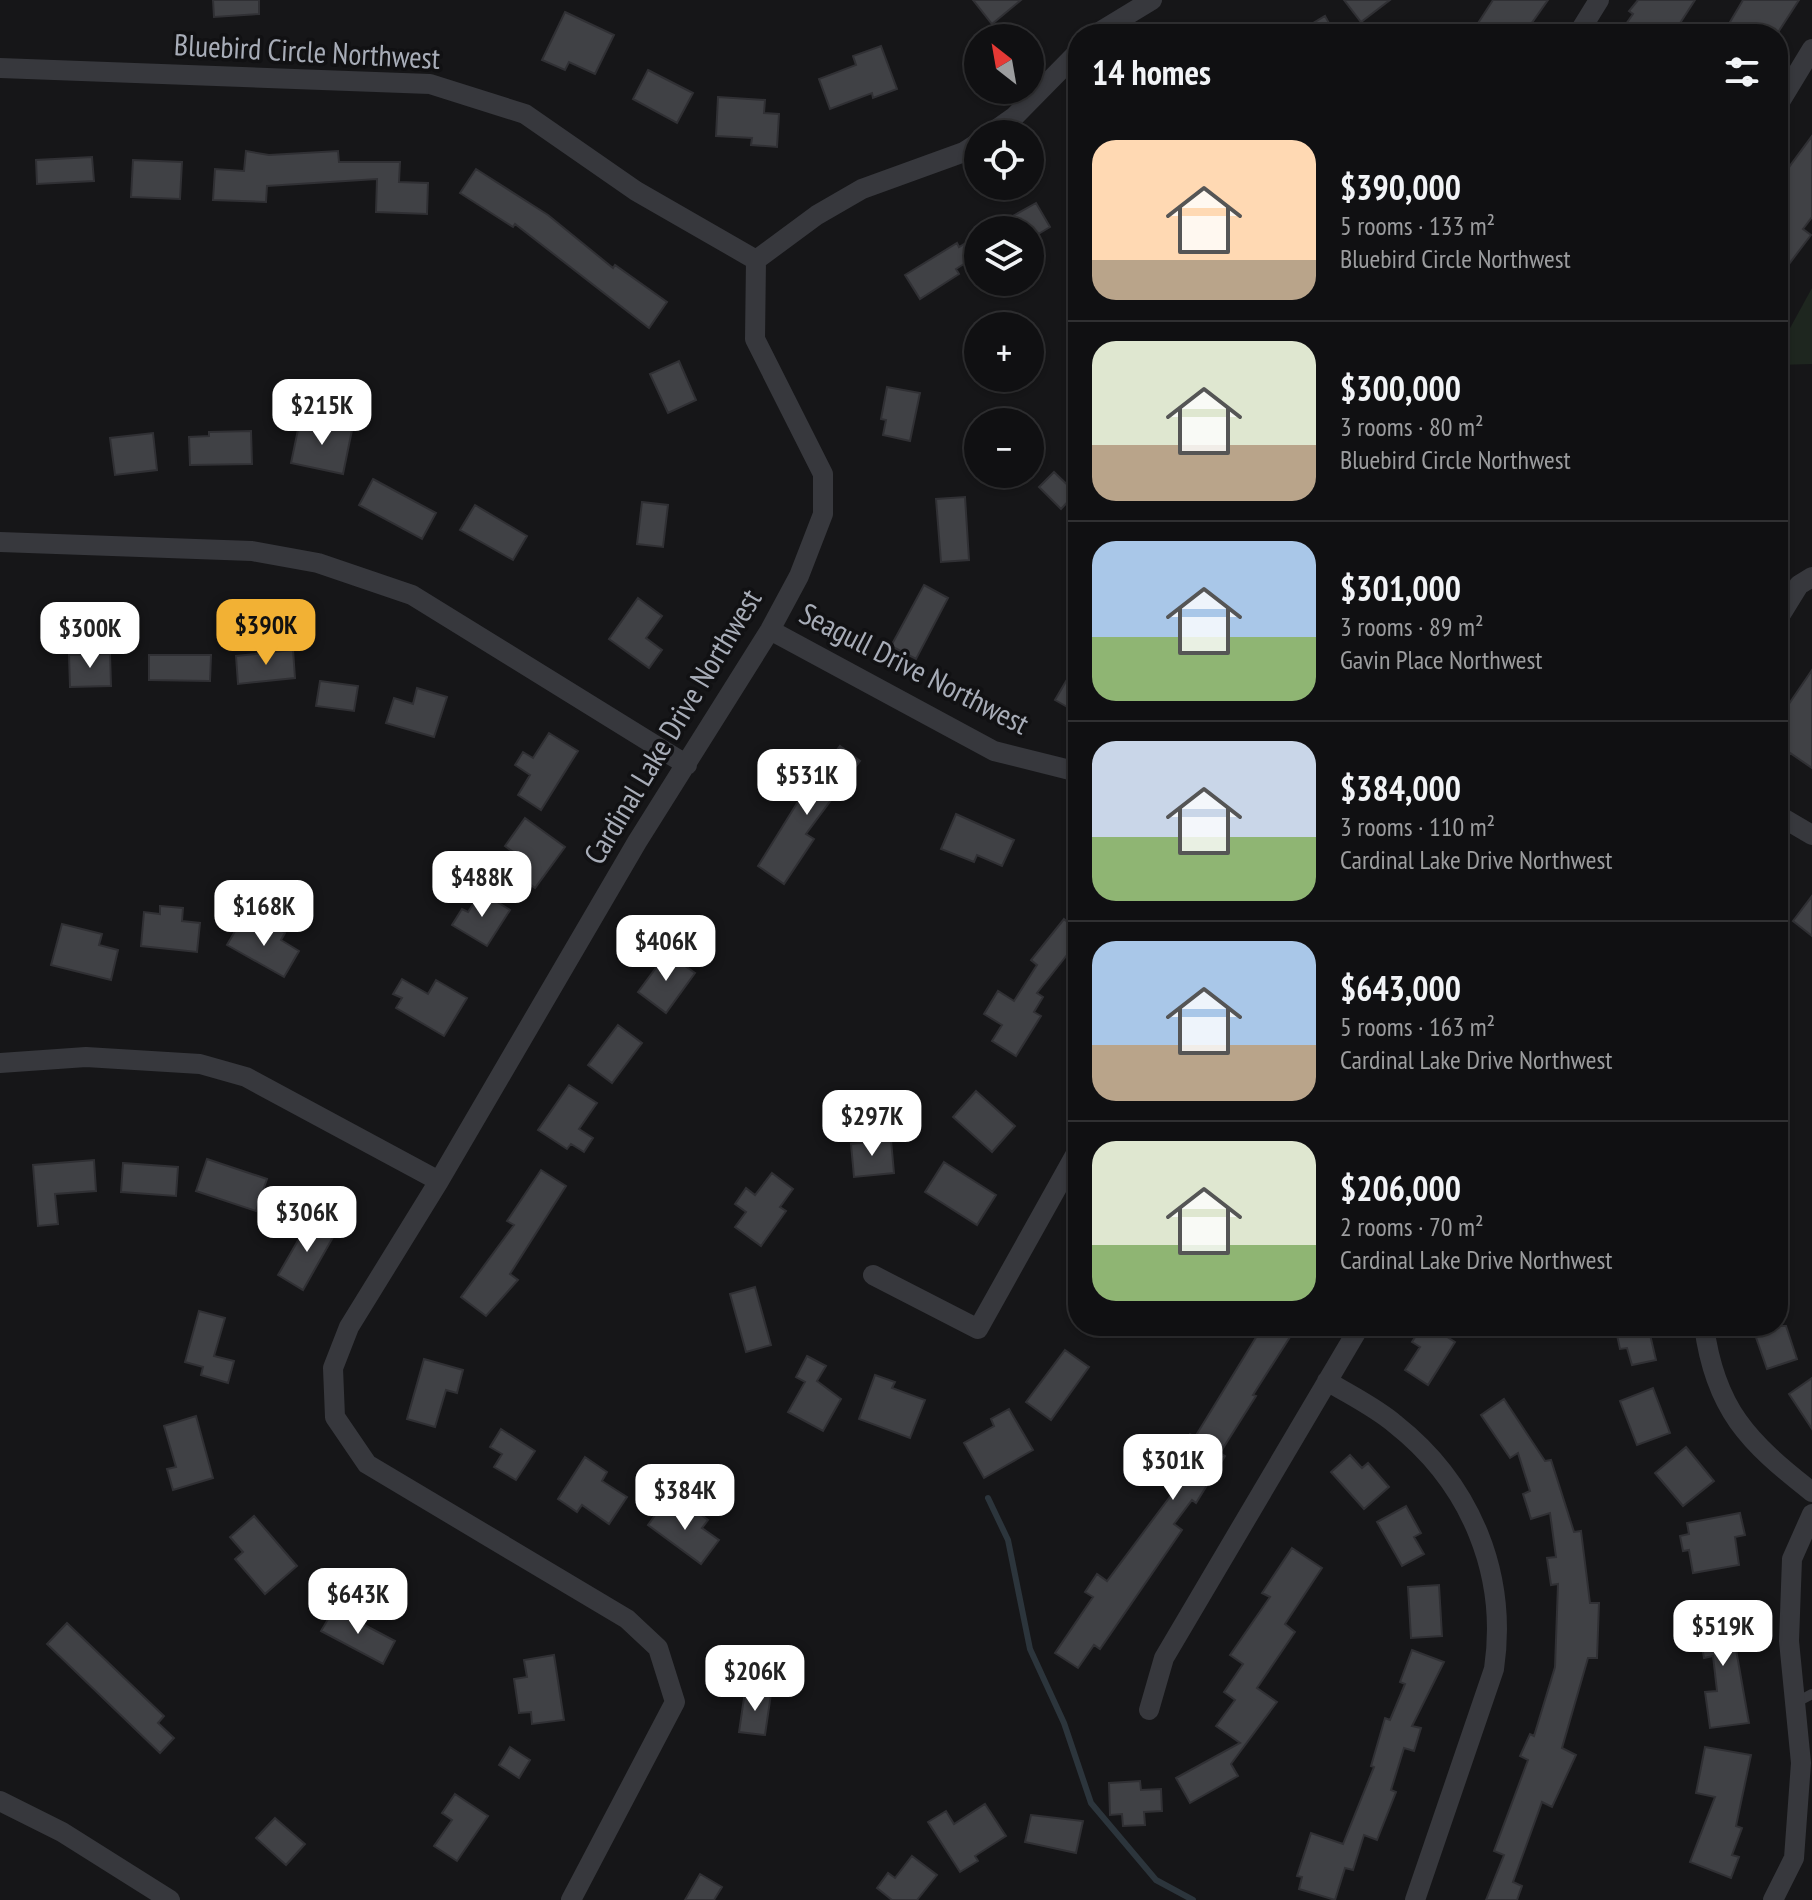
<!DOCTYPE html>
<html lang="en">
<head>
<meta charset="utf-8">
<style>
	body { margin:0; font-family:"PT Sans Narrow",sans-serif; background:#19191b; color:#f1f3f6; height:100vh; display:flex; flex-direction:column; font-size:30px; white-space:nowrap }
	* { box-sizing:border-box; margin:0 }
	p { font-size:26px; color:#9c9d9f }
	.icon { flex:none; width:44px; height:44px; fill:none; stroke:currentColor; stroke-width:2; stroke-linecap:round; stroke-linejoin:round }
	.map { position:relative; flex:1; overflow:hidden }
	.side { position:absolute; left:1068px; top:24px; width:720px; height:1312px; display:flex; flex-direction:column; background:#101012; border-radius:32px; box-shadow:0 2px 6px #0004,0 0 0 2px #303032 }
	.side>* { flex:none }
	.needle { width:52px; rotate:329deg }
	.controls { position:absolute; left:964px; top:24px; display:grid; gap:16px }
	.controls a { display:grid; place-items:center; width:80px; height:80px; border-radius:50%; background:#101012; box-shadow:0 2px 6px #0004,0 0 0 2px #303032; font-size:40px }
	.price { position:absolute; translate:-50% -68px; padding:0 18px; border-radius:16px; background:#fff; color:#222; font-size:26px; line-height:52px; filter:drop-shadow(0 2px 4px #0008) }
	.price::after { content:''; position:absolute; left:50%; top:48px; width:24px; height:18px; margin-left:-12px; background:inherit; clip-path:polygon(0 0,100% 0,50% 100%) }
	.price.selected { background:#f2b134; color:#111 }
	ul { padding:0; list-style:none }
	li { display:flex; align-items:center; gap:24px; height:200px; padding:0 24px }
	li+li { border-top:2px solid #303032 }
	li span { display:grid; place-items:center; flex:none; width:224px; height:160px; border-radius:24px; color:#555 }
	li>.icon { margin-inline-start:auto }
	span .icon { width:96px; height:96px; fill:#fffc; stroke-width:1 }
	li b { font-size:34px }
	h2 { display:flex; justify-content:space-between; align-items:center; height:96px; padding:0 24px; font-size:34px }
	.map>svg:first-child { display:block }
	.green { fill:#1e261f }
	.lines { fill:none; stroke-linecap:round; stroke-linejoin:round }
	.stream { stroke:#2c353c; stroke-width:6 }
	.building { fill:#404145; stroke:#303034; stroke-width:2 }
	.lane { stroke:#37383d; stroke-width:10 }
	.street { stroke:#37383d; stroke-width:20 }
	.labels { text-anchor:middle; stroke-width:7; stroke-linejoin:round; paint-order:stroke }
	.street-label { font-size:30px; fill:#a8adb8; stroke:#111113 }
</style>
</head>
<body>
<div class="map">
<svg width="1812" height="1900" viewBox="0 0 1812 1900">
	<rect width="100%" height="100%" fill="#161618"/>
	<path class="green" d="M1812,288V364L1778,365V350Z"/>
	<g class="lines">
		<path class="stream" d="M988,1498L1008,1540L1030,1649L1064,1723L1091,1803L1156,1880L1193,1900"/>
	</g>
	<path class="building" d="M213,0H259V14L214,17Z
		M973,0H1021L992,24Z
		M1344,0H1390L1361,22Z
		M1493,0H1548L1524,34H1471Z
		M1638,0H1695L1673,34H1619L1633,14L1629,11Z
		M1743,0H1799L1777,34H1723Z
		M565,12L614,35L595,74L569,62L565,70L542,60Z
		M1325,16L1335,34H1295Z
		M881,46L897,89L873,98L872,93L830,109L819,79L856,65L853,56Z
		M648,70L693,93L677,123L633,99Z
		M718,97L765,100L764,113L779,114L777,147L751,145L752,138L716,136Z
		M1812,136V217L1803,229L1811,235L1789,264L1778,256V182Z
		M246,151L269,155L338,151L339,162H400L399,182L428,183L427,214L376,212L377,179L267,186L266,202L213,200L215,169L244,171Z
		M92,157L94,181L37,184L36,160Z
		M133,160L182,162L180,199L131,197Z
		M476,169L548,215L613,268L615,265L667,302L649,328L515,224L513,227L460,193Z
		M1036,203L1050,227L1030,239V230H988Z
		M978,236V255L956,269L959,274L920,299L905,275L957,243L959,247Z
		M679,361L696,400L668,413L650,374Z
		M887,387L920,393L910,441L883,435L886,420L881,419Z
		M300,420L352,430L343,474L291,463Z
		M251,431L252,464L190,465L189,437L209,436V432Z
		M153,433L157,470L115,475L110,438Z
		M1054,472L1076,493L1061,509L1039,487Z
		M373,479L436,513L422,539L359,505Z
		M965,497L969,560L941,562L936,499Z
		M642,502L668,505L663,547L637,544Z
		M475,505L527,536L513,560L460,530Z
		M924,585L948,598L916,659L891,646Z
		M638,598L662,616L646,638L662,650L649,668L609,639Z
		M293,650L295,678L238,684L236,656Z
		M110,654L111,686L70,687L69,655Z
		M149,655H211L210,681L149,680Z
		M1078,661V713L1055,700Z
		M1812,670V768L1790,753L1778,771V720Z
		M320,681L358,686L354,711L316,706Z
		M417,688L447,697L434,737L386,723L394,698L413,704Z
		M549,733L578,751L541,810L518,795L530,775L515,765L523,752L533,758Z
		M840,746L860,761L806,834L814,839L784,884L758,866L799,800Z
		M956,814L1014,840L1002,866L977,855L974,862L941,849Z
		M525,818L565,847L535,888L504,865L513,852L505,846Z
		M481,892L510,910L487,946L452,925L462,909L468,912Z
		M1812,896V936L1793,921Z
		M160,906L183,908L182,921L200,923L197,952L141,946L144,912L160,914Z
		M1064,919L1078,931V941L1037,993L1043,997L1034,1012L1041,1016L1016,1056L992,1041L1002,1025L984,1014L998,991L1014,1001L1037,965L1031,960Z
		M241,921L266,935L272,925L285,933L281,940L299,951L284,977L227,945Z
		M62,924L102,934L99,945L118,950L111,980L51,965Z
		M667,953L695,973L666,1013L638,992Z
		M402,979L428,994L436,980L467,998L444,1036L396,1008L402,998L393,994Z
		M618,1025L642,1043L612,1083L588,1065Z
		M569,1085L597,1103L579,1129L593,1138L584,1152L571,1144L567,1149L538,1130Z
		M976,1091L1015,1126L992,1152L953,1117Z
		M891,1140L894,1173L854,1177L851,1144Z
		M207,1159L267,1179L256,1211L196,1191Z
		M94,1160L96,1191L55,1194L58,1224L38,1226L33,1165Z
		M944,1162L996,1195L977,1225L925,1192Z
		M123,1163L178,1167L176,1196L121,1192Z
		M541,1170L566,1186L510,1274L518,1280L486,1316L461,1297L514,1225L507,1221Z
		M772,1173L793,1189L780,1207L786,1211L761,1246L735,1227L746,1212L735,1204L746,1188L755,1195Z
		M311,1218L336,1232L303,1290L278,1275Z
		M755,1287L771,1345L746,1352L730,1294Z
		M199,1311L225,1318L214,1356L234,1361L228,1383L201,1375L203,1367L185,1362Z
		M1263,1326H1272L1290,1337L1253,1395L1256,1396L1220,1453L1225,1456L1196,1503L1192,1500L1174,1524L1182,1530L1100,1649L1094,1645L1078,1668L1055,1653L1093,1597L1085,1592L1097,1574L1107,1581L1175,1490L1161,1481L1190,1434L1195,1437Z
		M1422,1326H1430L1455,1342L1428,1385L1405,1370L1420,1347L1412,1342Z
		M1615,1326H1648L1656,1360L1632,1365L1627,1348L1620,1349Z
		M1752,1326H1786L1797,1359L1767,1369Z
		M1065,1350L1089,1367L1051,1420L1026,1402Z
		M807,1356L826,1366L817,1381L841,1399L823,1431L788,1412L805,1382L796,1377Z
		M424,1359L463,1370L457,1393L446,1390L435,1427L407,1419Z
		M875,1375L895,1382L892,1388L925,1400L910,1438L859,1419Z
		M1812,1378V1429L1789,1394Z
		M1653,1388L1670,1433L1637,1445L1620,1401Z
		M1504,1399L1545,1461L1551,1460L1574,1532L1581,1531L1590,1603H1599L1597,1658H1588L1562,1748L1576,1755L1552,1807L1542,1802L1513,1882L1522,1886L1517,1900H1486L1504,1855L1494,1851L1528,1760L1520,1756L1530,1734L1534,1736L1555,1667L1558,1584L1551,1585L1547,1558L1556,1557L1550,1513L1531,1519L1523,1494L1530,1491L1518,1453L1510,1458L1481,1415Z
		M1009,1409L1033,1450L984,1478L964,1443L994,1426L991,1419Z
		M196,1416L213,1478L173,1490L167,1469L176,1467L164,1426Z
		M501,1429L535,1451L516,1480L494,1467L502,1454L490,1447Z
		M1686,1447L1714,1481L1683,1506L1655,1473Z
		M1350,1455L1362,1468L1368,1463L1389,1487L1364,1509L1331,1472Z
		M585,1457L607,1472L602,1481L627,1497L609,1524L582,1505L577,1512L558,1499Z
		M664,1503L684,1518L692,1508L708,1520L702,1528L719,1540L701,1564L648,1525Z
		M1406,1506L1421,1533L1414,1537L1424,1554L1402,1566L1377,1522Z
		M1740,1513L1745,1535L1735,1537L1739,1565L1693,1573L1689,1550L1683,1551L1680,1536L1689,1534L1687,1523Z
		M254,1516L297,1566L265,1594L235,1559L243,1552L230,1537Z
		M1292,1548L1322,1568L1285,1624L1295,1632L1257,1688L1277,1702L1231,1764L1238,1776L1190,1803L1176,1778L1240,1743L1216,1726L1235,1700L1224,1692L1243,1664L1230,1655L1270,1597L1262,1593Z
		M1439,1585L1442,1636L1411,1638L1408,1587Z
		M1728,1604L1749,1723L1710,1728L1705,1692L1717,1691L1713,1656L1704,1658L1696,1610Z
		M334,1609L395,1641L383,1664L321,1631Z
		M67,1623L164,1716L158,1723L174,1738L160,1753L47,1644Z
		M1412,1650L1444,1662L1412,1726L1421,1728L1414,1751L1404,1748L1391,1790L1396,1792L1377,1840L1364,1835L1353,1870L1345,1868L1335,1900L1299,1889L1302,1877L1297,1876L1311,1833L1343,1844L1374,1767L1371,1766L1385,1718L1390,1720L1405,1684L1400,1682Z
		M554,1655L564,1720L532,1724L531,1712L519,1713L514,1679L527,1677L524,1660Z
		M745,1691L771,1694L765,1735L739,1732Z
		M510,1747L530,1760L519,1778L499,1765Z
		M1705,1747L1751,1755L1736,1826L1742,1828L1732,1855L1739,1857L1731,1878L1690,1862L1715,1797L1696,1793Z
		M1140,1781L1141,1790L1161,1789L1162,1811L1144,1812L1145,1825L1123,1826L1122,1814L1110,1815L1109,1783Z
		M455,1794L488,1816L457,1861L434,1846L452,1820L442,1813Z
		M985,1804L1006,1836L975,1856L978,1861L960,1872L928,1822L946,1811L954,1824Z
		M1031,1815L1083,1821L1076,1853L1025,1842Z
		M275,1818L305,1844L286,1865L256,1838Z
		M912,1856L937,1875L917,1900H892L877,1888L888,1873L895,1878Z
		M700,1874L722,1887L714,1900H685Z"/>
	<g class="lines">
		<path class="lane" d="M1795,1703L1812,1694"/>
		<path class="street" d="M1096,34L1152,0
			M1578,34L1599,0
			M0,68L430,84L525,114L636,191L756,260
			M1778,105L1812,49
			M990,134L1014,117L1078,52
			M756,260L817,215L862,189L964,152L978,143
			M0,542L252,551L318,563L412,595L687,765
			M1778,619L1799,585L1812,577
			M770,630L994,751L1078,772
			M1778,815L1812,835
			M0,1063L86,1057L200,1064L246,1077L439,1181
			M873,1275L978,1329L1078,1150
			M1704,1326C1715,1409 1748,1442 1812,1492
			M1327,1381C1350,1395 1375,1407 1395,1424C1471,1484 1508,1574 1494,1669L1415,1900
			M1149,1710L1164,1658L1360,1326
			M0,1801L62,1832L170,1900
			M571,1900L675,1702L658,1648L627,1619L367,1464L335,1417L333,1368L349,1327L439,1181L637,842L770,630L799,576L823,514V474L755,339L756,260
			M1773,1900L1794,1858L1801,1763L1789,1641L1792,1559L1812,1514"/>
	</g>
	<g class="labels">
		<g class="street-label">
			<text transform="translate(307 52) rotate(3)" y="10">Bluebird Circle Northwest</text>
			<text transform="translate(914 669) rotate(27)" y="10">Seagull Drive Northwest</text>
			<text transform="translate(673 727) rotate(-59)" y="10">Cardinal Lake Drive Northwest</text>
		</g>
	</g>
</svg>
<div class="controls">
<a><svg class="needle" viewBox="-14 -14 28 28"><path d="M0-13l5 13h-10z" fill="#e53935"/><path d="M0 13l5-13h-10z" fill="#9c9d9f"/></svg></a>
<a><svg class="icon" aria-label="locate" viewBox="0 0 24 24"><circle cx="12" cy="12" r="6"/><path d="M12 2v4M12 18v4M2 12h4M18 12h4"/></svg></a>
<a><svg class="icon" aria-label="layers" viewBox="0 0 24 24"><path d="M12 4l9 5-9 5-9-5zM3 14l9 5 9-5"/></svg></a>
<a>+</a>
<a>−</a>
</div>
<b class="price" style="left:322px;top:447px">$215K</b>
<b class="price selected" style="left:266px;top:667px">$390K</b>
<b class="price" style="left:90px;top:670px">$300K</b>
<b class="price" style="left:807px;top:817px">$531K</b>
<b class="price" style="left:482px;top:919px">$488K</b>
<b class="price" style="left:264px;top:948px">$168K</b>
<b class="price" style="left:666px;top:983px">$406K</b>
<b class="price" style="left:872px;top:1158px">$297K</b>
<b class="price" style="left:307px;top:1254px">$306K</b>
<b class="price" style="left:1173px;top:1502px">$301K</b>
<b class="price" style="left:685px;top:1532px">$384K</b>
<b class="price" style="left:358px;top:1636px">$643K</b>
<b class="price" style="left:1723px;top:1668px">$519K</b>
<b class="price" style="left:755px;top:1713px">$206K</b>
<section class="side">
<h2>14 homes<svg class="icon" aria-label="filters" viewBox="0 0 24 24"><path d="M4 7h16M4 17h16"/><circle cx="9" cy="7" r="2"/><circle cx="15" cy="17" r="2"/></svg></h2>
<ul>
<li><span style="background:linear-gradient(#ffd9b3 75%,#b9a48a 0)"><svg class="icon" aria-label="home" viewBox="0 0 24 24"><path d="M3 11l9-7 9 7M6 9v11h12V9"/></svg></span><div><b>$390,000</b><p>5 rooms · 133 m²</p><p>Bluebird Circle Northwest</p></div></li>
<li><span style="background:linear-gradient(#dfe7d0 65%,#b9a48a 0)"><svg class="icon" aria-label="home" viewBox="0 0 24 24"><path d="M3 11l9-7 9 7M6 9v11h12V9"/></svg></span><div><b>$300,000</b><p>3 rooms · 80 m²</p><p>Bluebird Circle Northwest</p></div></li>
<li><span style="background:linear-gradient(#a9c7e8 60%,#8fb573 0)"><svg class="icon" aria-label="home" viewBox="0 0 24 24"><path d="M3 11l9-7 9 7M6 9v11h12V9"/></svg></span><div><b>$301,000</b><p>3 rooms · 89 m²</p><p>Gavin Place Northwest</p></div></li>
<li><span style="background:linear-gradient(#c9d6e8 60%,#8fb573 0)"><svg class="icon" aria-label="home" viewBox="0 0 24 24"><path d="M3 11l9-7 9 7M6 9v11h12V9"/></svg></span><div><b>$384,000</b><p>3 rooms · 110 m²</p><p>Cardinal Lake Drive Northwest</p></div></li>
<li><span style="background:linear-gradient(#a9c7e8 65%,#b9a48a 0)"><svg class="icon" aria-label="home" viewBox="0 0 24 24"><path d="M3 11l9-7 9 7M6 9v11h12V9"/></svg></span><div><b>$643,000</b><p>5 rooms · 163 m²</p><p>Cardinal Lake Drive Northwest</p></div></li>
<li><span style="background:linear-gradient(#dfe7d0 65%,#8fb573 0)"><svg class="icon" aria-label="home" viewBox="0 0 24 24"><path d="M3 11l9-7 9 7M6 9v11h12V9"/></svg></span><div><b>$206,000</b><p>2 rooms · 70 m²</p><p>Cardinal Lake Drive Northwest</p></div></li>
</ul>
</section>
</div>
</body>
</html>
